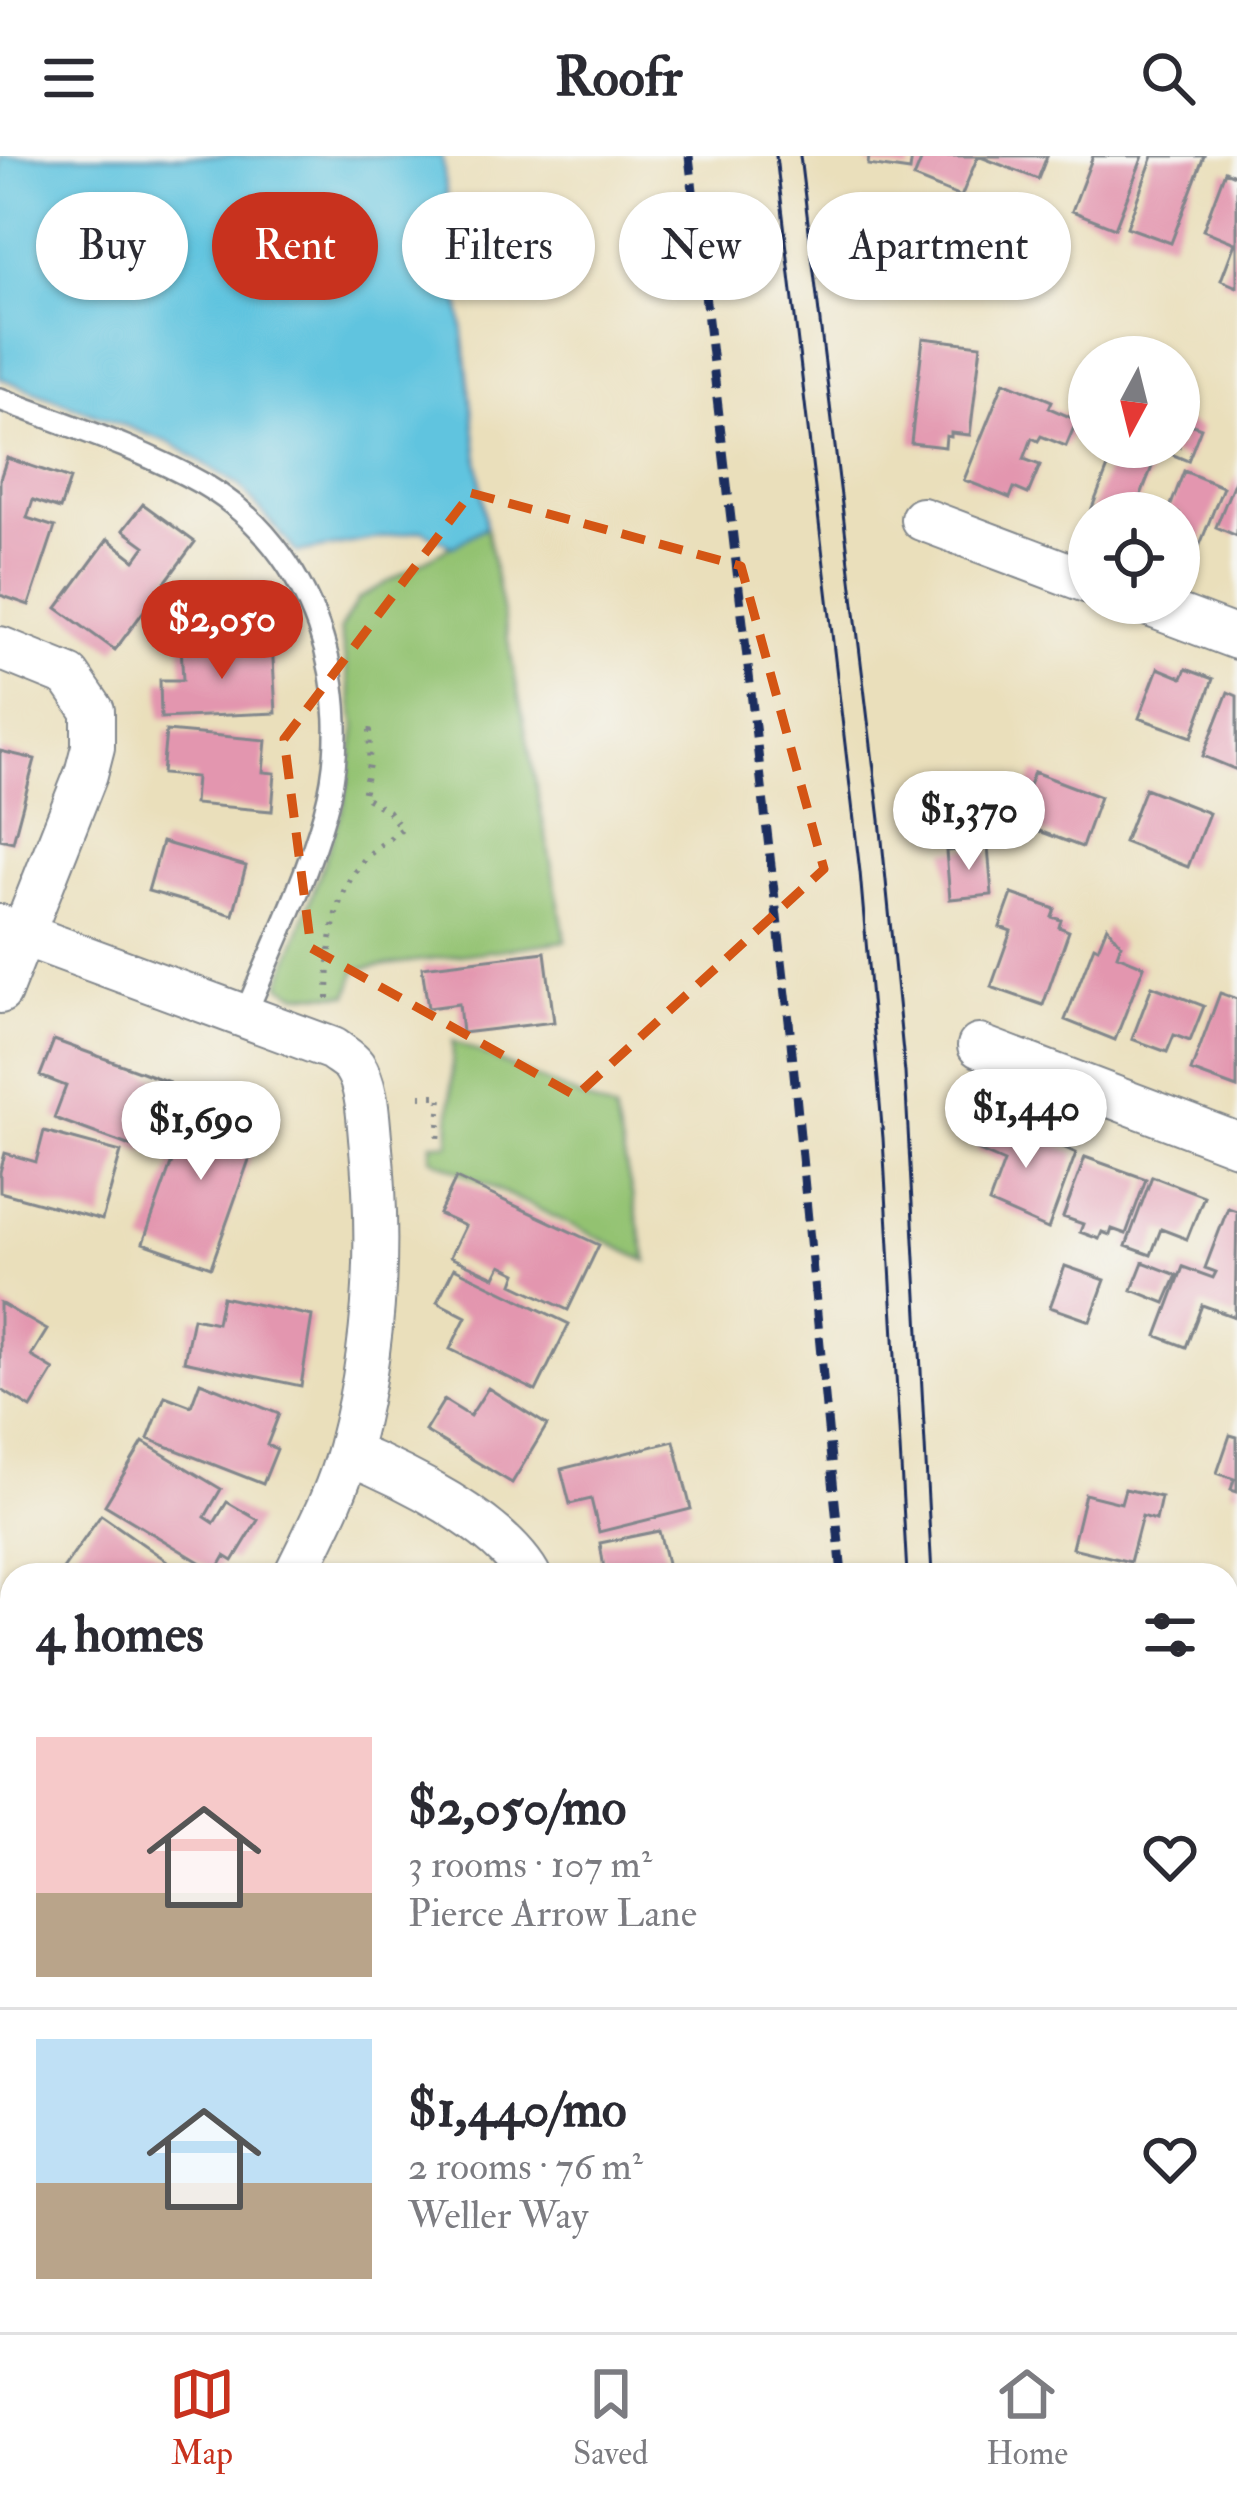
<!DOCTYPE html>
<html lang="en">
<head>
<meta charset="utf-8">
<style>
	body { margin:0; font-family:"IM FELL Double Pica",serif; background:#f2f2f3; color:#2b2b33; height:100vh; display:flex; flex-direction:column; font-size:45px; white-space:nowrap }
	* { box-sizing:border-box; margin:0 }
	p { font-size:39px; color:#7c7c81 }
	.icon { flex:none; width:66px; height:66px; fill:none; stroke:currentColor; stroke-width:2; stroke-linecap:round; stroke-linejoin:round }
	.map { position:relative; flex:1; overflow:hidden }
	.details { position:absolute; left:0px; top:1407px; width:1239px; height:771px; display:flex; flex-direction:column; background:#fff; border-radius:36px 36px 0 0; box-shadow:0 3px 9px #0004 }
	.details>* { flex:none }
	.hud { position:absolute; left:36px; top:36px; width:1167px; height:108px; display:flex; gap:24px }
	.needle { width:78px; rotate:187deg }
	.tools { position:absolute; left:1068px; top:180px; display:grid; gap:24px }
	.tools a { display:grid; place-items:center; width:132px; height:132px; border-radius:50%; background:#fff; box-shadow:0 3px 9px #0004; font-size:60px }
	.price { position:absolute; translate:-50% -102px; padding:0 27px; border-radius:42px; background:#fff; color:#222; font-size:39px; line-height:78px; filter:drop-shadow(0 3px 6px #0008) }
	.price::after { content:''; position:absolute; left:50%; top:72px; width:36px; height:27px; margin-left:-18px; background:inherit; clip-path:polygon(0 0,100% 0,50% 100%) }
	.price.selected { background:#c8321e; color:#fff }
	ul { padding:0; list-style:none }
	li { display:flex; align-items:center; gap:36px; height:300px; padding:0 36px }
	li+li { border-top:3px solid #e1e1e2 }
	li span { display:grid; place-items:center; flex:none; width:336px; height:240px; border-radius:0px; color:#555 }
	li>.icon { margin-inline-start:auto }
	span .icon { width:144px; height:144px; fill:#fffc; stroke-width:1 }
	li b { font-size:51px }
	h2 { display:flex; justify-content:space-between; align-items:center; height:144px; padding:0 36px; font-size:51px }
	.chip { padding:0 42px; border-radius:54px; background:#fff; box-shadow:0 3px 9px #0004; font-size:42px; line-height:108px }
	.chip.selected { background:#c8321e; color:#fff }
	header { display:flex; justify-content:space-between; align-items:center; height:156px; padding:0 36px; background:#fff; font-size:54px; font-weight:800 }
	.tab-bar { display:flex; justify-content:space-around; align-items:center; height:168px; border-top:3px solid #e1e1e2; background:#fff; font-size:33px; color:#7c7c81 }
	.tab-bar a { display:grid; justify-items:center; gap:6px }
	.tab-bar .selected { color:#c8321e }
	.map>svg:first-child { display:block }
	.built { fill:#ecd1ea }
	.green { fill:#93c271; stroke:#577868; stroke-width:3 }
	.water { fill:#61c4df; stroke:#3e7a9e; stroke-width:3 }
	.building { fill:#e396af }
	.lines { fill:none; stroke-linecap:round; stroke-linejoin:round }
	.service-casing { stroke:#82878c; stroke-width:26 }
	.minor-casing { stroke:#82878c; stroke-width:46 }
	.path { stroke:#82878c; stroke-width:6; stroke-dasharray:3 9; stroke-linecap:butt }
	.service { stroke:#fff; stroke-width:21 }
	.minor { stroke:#fff; stroke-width:42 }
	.tram { stroke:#1b2f5e; stroke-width:3 }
	.rail { stroke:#1b2f5e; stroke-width:9; stroke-dasharray:18 9; stroke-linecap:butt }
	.marked { fill:none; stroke:#d45514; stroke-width:9; stroke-dasharray:24 15; stroke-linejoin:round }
</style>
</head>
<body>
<header><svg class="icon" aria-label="menu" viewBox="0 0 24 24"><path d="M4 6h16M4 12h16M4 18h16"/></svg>Roofr<svg class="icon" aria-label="search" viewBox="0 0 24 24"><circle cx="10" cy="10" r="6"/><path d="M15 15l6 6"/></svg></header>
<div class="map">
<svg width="1237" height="2176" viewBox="0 0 1237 2176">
	<rect width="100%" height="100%" fill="#f6f6f2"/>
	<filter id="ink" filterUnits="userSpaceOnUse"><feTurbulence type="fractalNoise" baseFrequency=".00833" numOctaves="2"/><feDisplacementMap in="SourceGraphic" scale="24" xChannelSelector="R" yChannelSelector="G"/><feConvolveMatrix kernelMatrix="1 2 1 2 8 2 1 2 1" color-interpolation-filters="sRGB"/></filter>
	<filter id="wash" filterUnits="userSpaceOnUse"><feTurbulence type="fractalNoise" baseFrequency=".004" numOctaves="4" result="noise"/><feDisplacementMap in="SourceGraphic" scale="48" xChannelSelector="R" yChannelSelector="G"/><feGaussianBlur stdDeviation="2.7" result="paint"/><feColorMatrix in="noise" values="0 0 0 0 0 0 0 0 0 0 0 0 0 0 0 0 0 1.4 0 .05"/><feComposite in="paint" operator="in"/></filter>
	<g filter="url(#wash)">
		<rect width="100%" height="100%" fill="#eadfbb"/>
		<path class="built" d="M1227,1706L1237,1710V2176H1115L1114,2166H1227Z"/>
		<path class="green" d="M486,370L566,785L357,813L348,839L297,838L280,829L344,649L356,571L340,473L358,443Z
			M453,885L614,956L647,1105L431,1002L432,987L449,988Z"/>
		<path class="water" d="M0,0H442L486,370L453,391L422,374L297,397L240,330L173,288L0,222Z"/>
		<g id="blocks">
			<path class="building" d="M869,0H912L910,15L868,9Z
				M923,0H978L961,41L914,22Z
				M978,0H1047L1038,23Z
				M1093,0H1143L1115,72L1072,55Z
				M1153,0H1204L1171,87L1127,71Z
				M1225,15L1237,20V131L1221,124L1235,87L1203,74Z
				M923,182L981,189L970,279L951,277V281L946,280L945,291L911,287Z
				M1004,225L1052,245L1049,252L1077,264L1066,290L1041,280L1038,285L1032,282L1024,303L1040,309L1028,338L1014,332L1010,342L964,324Z
				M1179,264L1201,272L1188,305L1154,291H1179Z
				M1116,291H1124L1155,303L1134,357H1090Z
				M7,302L70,323L60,353L33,344L27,362L55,371L29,449L0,439V323Z
				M1184,315L1223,331L1195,401L1179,395V357H1168Z
				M1237,319V380L1216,371Z
				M143,348L195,386L115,494L57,452L108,383L135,404L145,390L123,374Z
				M272,486L276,557L161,562L160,524H183L181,490Z
				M1158,512L1182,522L1186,513L1213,523L1192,581L1139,562Z
				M1228,536L1237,540V614L1203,600Z
				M166,575L266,584L263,616L275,617L272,655L194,648L196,621L162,618Z
				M0,595L35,603L13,686L0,683Z
				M1034,616L1100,641L1082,691L1015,666Z
				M1145,632L1209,657L1188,711L1124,686Z
				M162,686L246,710L233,759L148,735Z
				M988,691L992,739L950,743L946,695Z
				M1012,738L1055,753L1052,761L1061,764L1059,771L1069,775L1043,849L991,831L1011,775L1000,771Z
				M1107,770L1121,788L1117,799L1144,810L1115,884L1065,864L1094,790L1098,792Z
				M545,796L554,866L462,877L459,848L428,852L422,811Z
				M1152,830L1204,850L1190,885L1174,879L1167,896L1132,883Z
				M1220,837L1237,843V932L1191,915Z
				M54,884L169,926L144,995L54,962L66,930L40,920Z
				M197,935L238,950L229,975L256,984L211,1111L143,1087Z
				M990,958L1076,997L1048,1073L989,1047L1004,1006L977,994Z
				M44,975L121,996L102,1064L0,1036V1016L5,997L36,1006Z
				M1085,1001L1146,1023L1126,1078L1112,1073L1110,1079L1102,1076L1099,1083L1080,1076L1083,1068L1063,1061Z
				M1152,1020L1204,1040L1187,1083L1161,1073L1151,1099L1126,1090Z
				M456,1022L599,1089L568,1154L513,1128L517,1117L501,1109L495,1121L450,1101L465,1070L439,1058Z
				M1228,1052L1237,1055L1235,1161L1202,1149L1186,1191L1157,1180L1183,1111L1213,1122L1216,1116L1205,1112Z
				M1143,1106L1177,1119L1165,1147L1132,1134Z
				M1065,1110L1105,1124L1090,1165L1050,1151Z
				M454,1112L569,1168L536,1235L450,1193L466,1161L437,1146Z
				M222,1141L312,1160L301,1230L184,1205L193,1162L217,1167Z
				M0,1147L47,1174L31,1200L54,1214L31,1252L0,1233Z
				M200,1226L279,1258L267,1289L277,1293L263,1328L148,1283L165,1240L191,1250Z
				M488,1232L547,1269L512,1327L425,1275L444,1244L470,1260Z
				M1230,1279L1237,1281V1336L1231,1334L1234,1323L1217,1317Z
				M674,1285L691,1353L599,1376L591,1343L570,1348L561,1313Z
				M143,1286L221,1333L205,1361L214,1367L227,1346L258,1364L233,1405L225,1400L216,1416L105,1349Z
				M1125,1333L1161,1341L1156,1364L1142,1360L1130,1406L1072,1392L1085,1338L1121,1347Z
				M101,1359L173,1409L166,1419H59Z
				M659,1375L670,1419H605L600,1387Z
				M7,1652L12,1655V1753L2,1769L10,1774L0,1789V1662Z
				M0,2041L12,2048V2079L0,2097Z
				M12,2108V2163L0,2154V2124Z
				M1228,2126L1237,2130V2176L1205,2166H1227Z
				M125,2166H198L190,2176H118Z
				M538,2166H588L582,2176H553Z
				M602,2166H635L628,2176H595Z"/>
		</g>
	</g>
	<g filter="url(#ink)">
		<use href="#blocks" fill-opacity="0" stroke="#82878c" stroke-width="3"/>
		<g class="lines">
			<defs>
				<path id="service" d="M0,243C68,269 140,292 203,328C314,392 359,536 325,656C305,727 272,794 244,861
					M1227,1775L1237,1779
					M0,1941L12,1950
					M1227,2059L1237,2063
					M315,2166L329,2176
					M1161,2166L1186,2176
					M282,2176L289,2166"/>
				<path id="minor" d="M922,363L1089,426
					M1144,447L1237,482
					M0,492L69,520L93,555V591L86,618L0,836
					M0,770L333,893C339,898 350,904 354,910C367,929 368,960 370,982C381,1087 376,1190 349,1292C338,1336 315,1378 295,1419
					M979,890L1237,988
					M348,1297C404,1320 498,1366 529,1419
					M0,1565L12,1573
					M749,2166L753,2176"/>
			</defs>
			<use href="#service" class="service-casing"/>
			<use href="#minor" class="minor-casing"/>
			<path class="path" d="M328,843C329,792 329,745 364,704C375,692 390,683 402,673L388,655L363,640L369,608L370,575H364
				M420,940H441L438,987"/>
			<use href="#service" class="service"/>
			<use href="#minor" class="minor"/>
			<path class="tram" d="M776,0L860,716L883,982L907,1419
				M800,0L880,664L905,917L932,1419
				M955,2166L956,2176
				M1001,2166L1002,2176"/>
			<path class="rail" d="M689,0L789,865L842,1419
				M918,2166L919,2176"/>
		</g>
	</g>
	<path class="marked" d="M471,337L741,410L824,713L576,940L311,792L284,583Z"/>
</svg>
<div class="tools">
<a><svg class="needle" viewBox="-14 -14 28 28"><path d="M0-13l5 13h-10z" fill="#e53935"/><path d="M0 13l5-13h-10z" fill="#7c7c81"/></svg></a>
<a><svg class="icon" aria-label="locate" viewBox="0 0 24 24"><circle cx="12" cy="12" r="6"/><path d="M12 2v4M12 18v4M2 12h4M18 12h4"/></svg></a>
</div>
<b class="price selected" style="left:222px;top:526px">$2,050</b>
<b class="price" style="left:969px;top:717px">$1,370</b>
<b class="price" style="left:1026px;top:1015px">$1,440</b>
<b class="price" style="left:201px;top:1027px">$1,690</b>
<div class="hud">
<a class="chip">Buy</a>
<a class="chip selected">Rent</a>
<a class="chip">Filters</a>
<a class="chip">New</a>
<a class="chip">Apartment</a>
</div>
<section class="details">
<h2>4 homes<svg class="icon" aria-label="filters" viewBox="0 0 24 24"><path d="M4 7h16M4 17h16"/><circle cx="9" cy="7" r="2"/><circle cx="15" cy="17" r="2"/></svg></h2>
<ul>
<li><span style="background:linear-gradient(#f6c9c9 65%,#b9a48a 0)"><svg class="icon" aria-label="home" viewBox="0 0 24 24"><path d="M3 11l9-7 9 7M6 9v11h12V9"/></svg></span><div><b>$2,050/mo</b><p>3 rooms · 107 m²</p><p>Pierce Arrow Lane</p></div><svg class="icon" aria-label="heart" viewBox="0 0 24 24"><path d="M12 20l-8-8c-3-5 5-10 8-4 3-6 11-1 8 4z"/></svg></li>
<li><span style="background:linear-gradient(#bfe0f5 60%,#b9a48a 0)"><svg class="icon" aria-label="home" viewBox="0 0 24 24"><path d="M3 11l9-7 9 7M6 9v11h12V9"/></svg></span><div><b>$1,440/mo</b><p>2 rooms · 76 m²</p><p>Weller Way</p></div><svg class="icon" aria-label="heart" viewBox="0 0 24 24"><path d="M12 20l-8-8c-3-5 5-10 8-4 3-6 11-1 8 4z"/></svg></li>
</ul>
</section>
</div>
<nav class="tab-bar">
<a class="selected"><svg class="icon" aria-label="map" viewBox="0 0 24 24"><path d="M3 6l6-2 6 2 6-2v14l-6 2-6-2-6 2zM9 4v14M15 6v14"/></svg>Map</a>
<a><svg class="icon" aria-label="saved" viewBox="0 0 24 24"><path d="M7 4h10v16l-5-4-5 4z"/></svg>Saved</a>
<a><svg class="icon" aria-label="home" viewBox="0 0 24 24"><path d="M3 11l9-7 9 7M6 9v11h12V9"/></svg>Home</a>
</nav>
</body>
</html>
